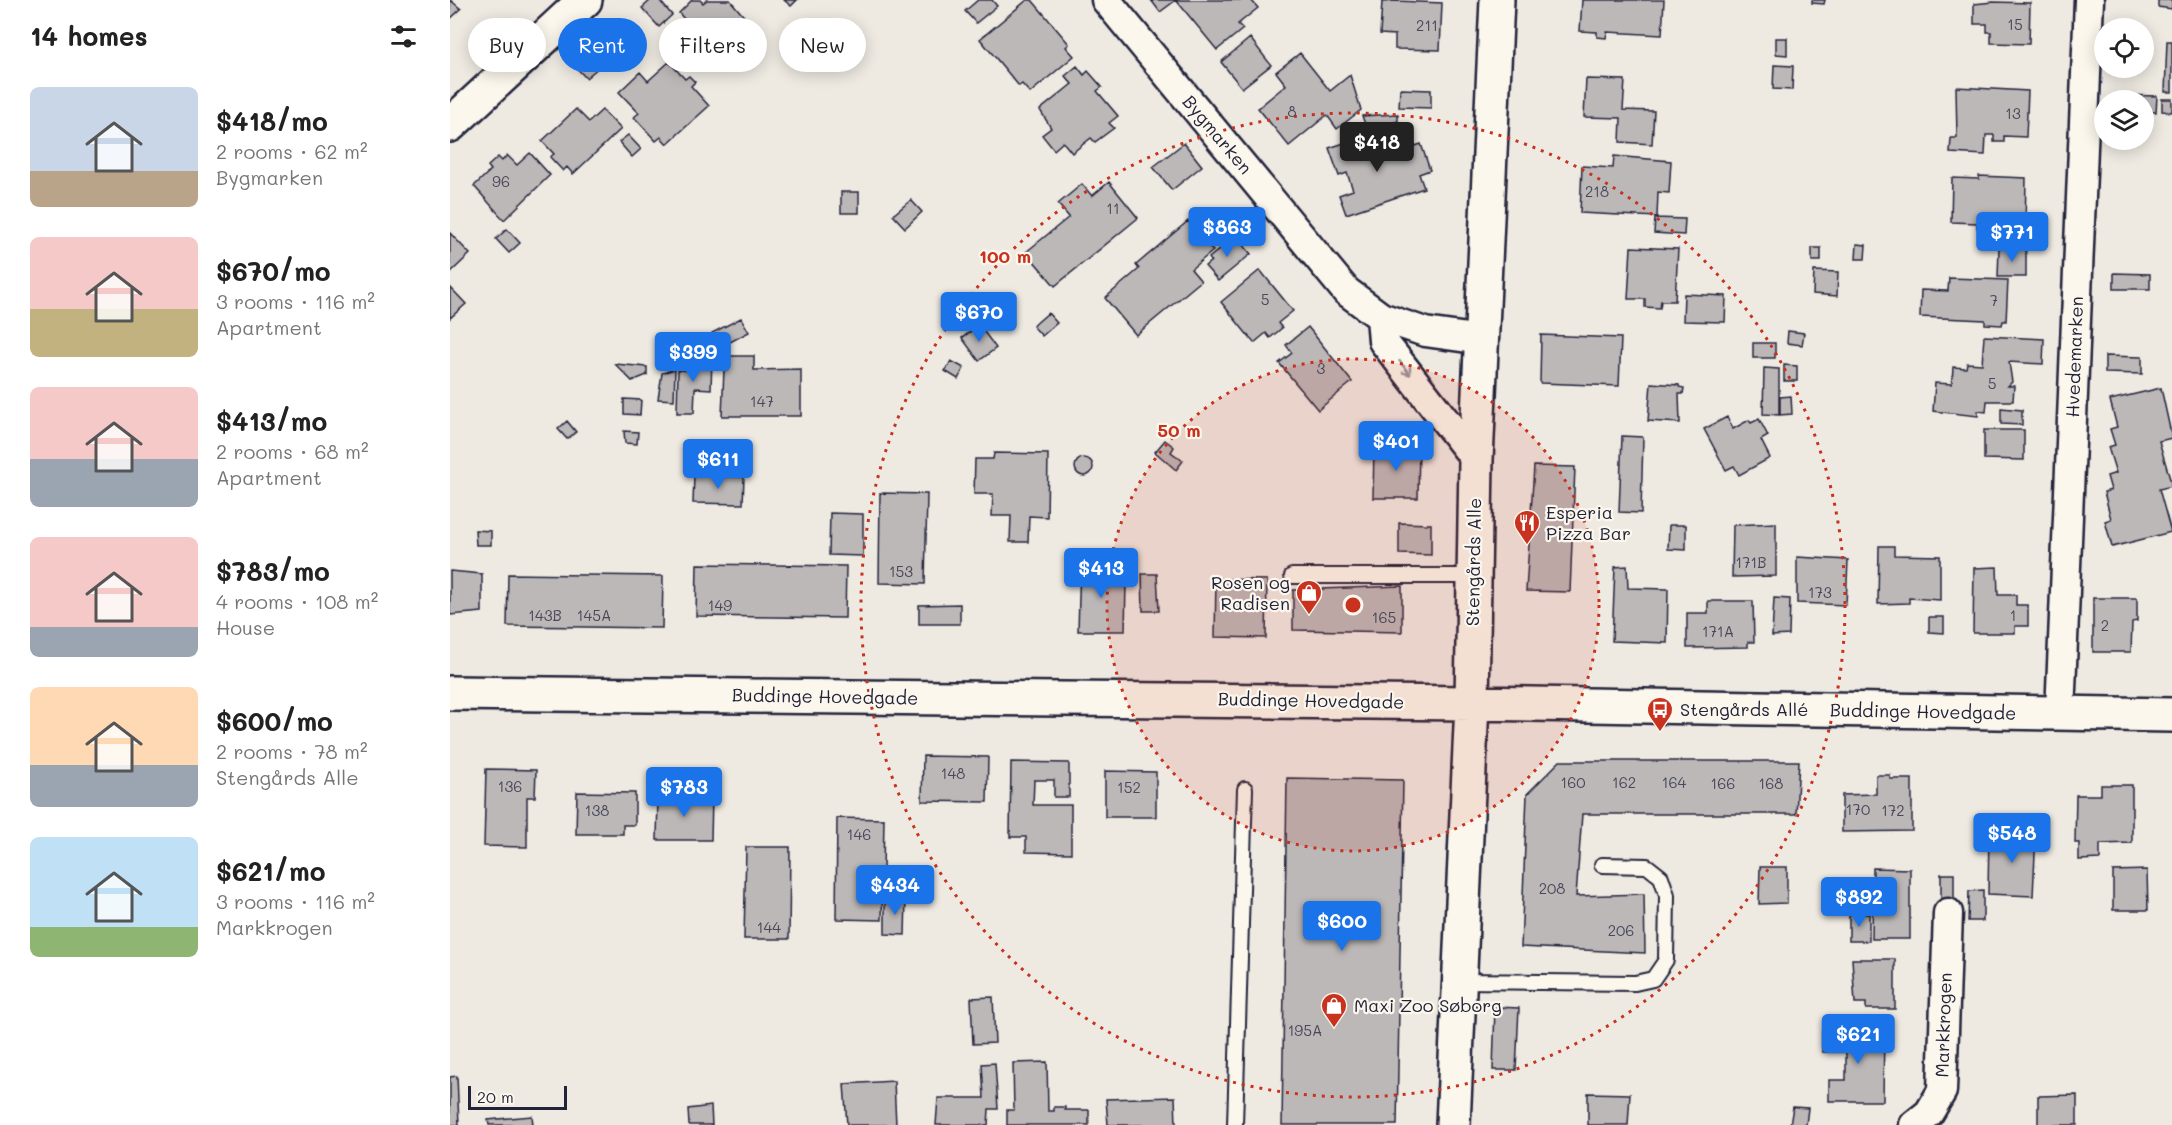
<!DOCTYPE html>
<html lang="en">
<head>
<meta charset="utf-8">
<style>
	body { margin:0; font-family:Mali,sans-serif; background:#f2f2f2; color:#222; height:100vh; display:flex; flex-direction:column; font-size:22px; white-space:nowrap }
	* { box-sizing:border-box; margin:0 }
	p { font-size:20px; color:#767676 }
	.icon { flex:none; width:33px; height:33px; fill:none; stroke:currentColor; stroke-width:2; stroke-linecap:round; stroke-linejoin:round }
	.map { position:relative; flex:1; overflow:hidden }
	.panel { display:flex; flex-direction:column; background:#fff; width:450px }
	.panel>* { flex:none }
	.hud { position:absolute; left:18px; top:18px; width:570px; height:54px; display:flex; gap:12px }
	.fabs { position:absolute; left:1644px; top:18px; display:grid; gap:12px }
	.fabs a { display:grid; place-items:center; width:60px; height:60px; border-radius:50%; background:#fff; box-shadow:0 3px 15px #0003; font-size:30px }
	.scale { position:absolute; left:18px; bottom:15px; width:99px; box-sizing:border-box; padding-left:6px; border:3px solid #22223b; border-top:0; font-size:16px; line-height:21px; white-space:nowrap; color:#22223b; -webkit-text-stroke:4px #fbf7ec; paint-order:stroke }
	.price { position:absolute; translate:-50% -51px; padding:0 14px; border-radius:6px; background:#1a73e8; color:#fff; font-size:20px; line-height:39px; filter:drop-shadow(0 2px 3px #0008) }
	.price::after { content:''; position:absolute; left:50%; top:36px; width:18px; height:14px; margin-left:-9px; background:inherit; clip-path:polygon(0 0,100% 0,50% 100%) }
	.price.active { background:#222; color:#fff }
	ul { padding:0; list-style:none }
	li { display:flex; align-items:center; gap:18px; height:150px; padding:0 30px }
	li span { display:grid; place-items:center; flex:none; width:168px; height:120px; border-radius:9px; color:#555 }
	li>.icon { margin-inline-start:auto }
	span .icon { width:72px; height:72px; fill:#fffc; stroke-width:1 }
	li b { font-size:26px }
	h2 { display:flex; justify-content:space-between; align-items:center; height:72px; padding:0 30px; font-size:26px }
	.tag { padding:0 21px; border-radius:27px; background:#fff; box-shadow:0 3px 15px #0003; font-size:21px; line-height:54px }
	.tag.active { background:#1a73e8; color:#fff }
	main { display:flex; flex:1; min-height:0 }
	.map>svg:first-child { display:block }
	.building { fill:#bcb8b8; stroke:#22223b; stroke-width:1.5 }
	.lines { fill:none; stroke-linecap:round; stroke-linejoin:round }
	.lane-casing { stroke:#22223b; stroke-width:18 }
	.street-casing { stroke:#22223b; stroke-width:33 }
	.secondary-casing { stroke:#22223b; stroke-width:38 }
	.lane { stroke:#fbf7ec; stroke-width:14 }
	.street { stroke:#fbf7ec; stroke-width:28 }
	.secondary { stroke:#fbf7ec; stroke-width:33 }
	.oneway { stroke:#99979c }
	.ring { fill:none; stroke:#c8321e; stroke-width:3; stroke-dasharray:3 6 }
	.labels { text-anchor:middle; stroke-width:4.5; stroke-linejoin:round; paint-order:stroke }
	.number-label { font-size:15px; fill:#48485a }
	.street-label { font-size:18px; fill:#22223b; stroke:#fbf7ec }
	.poi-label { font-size:18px; fill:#22223b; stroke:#fbf7ec; text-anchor:start }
	.centre { fill:#c8321e; stroke:#fbf7ec; stroke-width:3 }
	.ring-label { font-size:18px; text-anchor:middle; font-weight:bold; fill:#c8321e; stroke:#fbf7ec; stroke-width:4.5; stroke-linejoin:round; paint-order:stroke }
</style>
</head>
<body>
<main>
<section class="panel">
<h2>14 homes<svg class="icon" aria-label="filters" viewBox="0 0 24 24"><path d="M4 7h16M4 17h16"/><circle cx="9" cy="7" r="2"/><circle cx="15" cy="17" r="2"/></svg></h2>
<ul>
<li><span style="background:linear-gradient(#c9d6e8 70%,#b9a48a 0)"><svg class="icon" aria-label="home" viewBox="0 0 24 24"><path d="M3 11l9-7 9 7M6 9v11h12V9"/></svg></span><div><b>$418/mo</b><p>2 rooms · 62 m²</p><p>Bygmarken</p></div></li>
<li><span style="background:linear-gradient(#f6c9c9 60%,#c2b280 0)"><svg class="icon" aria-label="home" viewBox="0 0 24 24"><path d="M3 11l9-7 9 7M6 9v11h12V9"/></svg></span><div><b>$670/mo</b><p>3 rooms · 116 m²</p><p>Apartment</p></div></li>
<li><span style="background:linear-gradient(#f6c9c9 60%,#9aa5b1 0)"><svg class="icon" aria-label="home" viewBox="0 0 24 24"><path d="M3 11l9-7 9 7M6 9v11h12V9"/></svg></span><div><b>$413/mo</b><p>2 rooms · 68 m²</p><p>Apartment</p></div></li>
<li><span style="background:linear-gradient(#f6c9c9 75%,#9aa5b1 0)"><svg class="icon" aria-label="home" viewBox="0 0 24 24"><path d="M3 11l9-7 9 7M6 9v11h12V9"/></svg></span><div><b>$783/mo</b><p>4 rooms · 108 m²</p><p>House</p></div></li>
<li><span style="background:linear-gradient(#ffd9b3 65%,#9aa5b1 0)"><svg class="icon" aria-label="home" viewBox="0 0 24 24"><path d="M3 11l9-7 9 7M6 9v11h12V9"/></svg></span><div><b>$600/mo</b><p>2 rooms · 78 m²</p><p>Stengårds Alle</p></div></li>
<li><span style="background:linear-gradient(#bfe0f5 75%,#8fb573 0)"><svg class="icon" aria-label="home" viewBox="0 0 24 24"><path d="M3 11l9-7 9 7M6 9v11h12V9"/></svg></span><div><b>$621/mo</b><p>3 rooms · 116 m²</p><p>Markkrogen</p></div></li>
</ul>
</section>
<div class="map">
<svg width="1722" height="1125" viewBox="0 0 1722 1125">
	<rect width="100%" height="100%" fill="#eeeae2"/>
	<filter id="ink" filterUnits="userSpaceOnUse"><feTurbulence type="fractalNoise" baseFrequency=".0167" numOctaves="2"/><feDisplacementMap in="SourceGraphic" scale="12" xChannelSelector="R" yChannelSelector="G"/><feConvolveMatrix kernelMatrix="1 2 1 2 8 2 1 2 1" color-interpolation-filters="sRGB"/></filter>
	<g filter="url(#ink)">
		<path class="building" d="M0,0L11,9L0,19Z
			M201,0H209L222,15L209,27L192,8Z
			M242,0H250L253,3L257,0H280L315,41L300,55L280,34L263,50L261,48L252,56L230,34L239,25L229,13Z
			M334,0H347L341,6Z
			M528,0H542L547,6L526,23L515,11Z
			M577,0H582L619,44L616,47L624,56L580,93L572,84L569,86L530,39Z
			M701,0H726L710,12Z
			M726,0H801L808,8L788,24L793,29L767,50Z
			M1132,0H1214L1212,35L1157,32L1156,38L1147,37V32L1130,31Z
			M1362,0H1375L1374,4L1362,3Z
			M1708,0H1722V9L1708,7Z
			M946,1L992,3L990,50L945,49V35L930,34L932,2Z
			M1543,2L1580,3L1579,44L1541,43V32H1537V24H1524V4Z
			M800,38L821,65L792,88L771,62Z
			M1326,38H1337V55L1326,54Z
			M1717,41H1722V92H1715Z
			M130,47L149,67L136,78L118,59Z
			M850,53L880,91L900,75L911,110L887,129L877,115L839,146L808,108L836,85L826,72Z
			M219,62L235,79L239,76L245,82L241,86L259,106L217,144L211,137L206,141L184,117L189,113L169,92L190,72L198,81Z
			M1324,65L1343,66L1342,90L1323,89Z
			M627,66L634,75L638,71L652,87L647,91L668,116L659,123L664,128L645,142L641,138L622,153L613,142L604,150L592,135L601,128L590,110L622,84L615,76Z
			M1136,79L1175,80L1173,110L1204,111L1202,144L1170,142L1171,118L1134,117Z
			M1506,87L1578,91L1576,137L1554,136V142H1544V135H1536L1535,155L1500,153L1501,138H1507Z
			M950,89L981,90V108L949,107Z
			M1670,95L1707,96L1706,112H1694V100H1670Z
			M1712,99H1722V112L1712,111Z
			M126,109L139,122L152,110L171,129L123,174L117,167L113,171L100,157L104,154L92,141Z
			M948,114V121L918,132L912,116Z
			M178,135L191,149L182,157L169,142Z
			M919,135L928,159L971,144L980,170L969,174L974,188L896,214L889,195L903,190L897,173L889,176L879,148Z
			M734,143L752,166L722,190L703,167Z
			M80,153L100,175L54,220L24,186L41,170L38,166L48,157L52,161L57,155L67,165Z
			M1164,156L1221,161L1219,193L1208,192L1207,217L1130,213L1132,166L1163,168Z
			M1529,176L1576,178L1575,230L1527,228V223L1501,222L1502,178L1529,179Z
			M659,182L688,218L605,286L576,252L619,217L608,204L632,184L642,196Z
			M391,192H409V213H391Z
			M461,200L472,212L455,228L443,215Z
			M1205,218L1235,219L1234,235L1204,233Z
			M738,221L763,251L741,269L751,281L686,335L655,298L689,269L686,265Z
			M57,229L70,243L59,253L46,239Z
			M0,233L20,254L0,273Z
			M786,236L801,254L768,281L755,266L761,261L759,258Z
			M1407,244L1416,245L1415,259H1406Z
			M1181,247L1228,249L1225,301H1211L1210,308L1195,307V299H1178Z
			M1362,248H1371V261H1362Z
			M1549,248H1576V277H1548Z
			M810,270L843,311L828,323L832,328L820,338L816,333L804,343L771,302Z
			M1364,271L1388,272L1387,296L1363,294Z
			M1664,273L1700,274V289H1664Z
			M1499,278L1558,280L1556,321H1553L1552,325L1535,324V320L1470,317L1471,290L1498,291Z
			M0,287L16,304L0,318Z
			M1234,294L1276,296L1275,322L1233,321Z
			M598,313L607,323L592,336L583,326Z
			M291,318L299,332L269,348L262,333Z
			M529,325L546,348L529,361L512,338Z
			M858,327L902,382L868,410L829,363L842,353L836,345Z
			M1338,331L1354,333L1352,345L1337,343Z
			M1091,335L1171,338L1169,386L1090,383Z
			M259,336L269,347L262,354L252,342Z
			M1534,336L1594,339L1593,364L1559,362L1562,382L1558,386H1564L1563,401H1537L1536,412L1528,411V416L1483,411L1485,383L1502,384L1503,367L1516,368L1517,363L1532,364Z
			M1303,343H1325V358H1303Z
			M278,356H304V370L351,369V416H272L274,369L278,370Z
			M1655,356L1692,357V374L1655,373Z
			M242,357L262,358L261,389L245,388L244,413H227L228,370L242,371Z
			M501,361L514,368L508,379L495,371Z
			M165,364L197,367V375L182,381Z
			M1334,365L1347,366V381H1334Z
			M1314,368L1329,369V415L1313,414Z
			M225,369L224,400L208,399L212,373Z
			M1201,383L1229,385V387L1234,388L1233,394H1229L1230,423L1198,421Z
			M1711,388L1722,438L1709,441L1722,486L1709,489L1721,532L1662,547L1655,521L1661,519L1654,492L1661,490L1657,476L1666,473L1658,447L1665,445L1660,429L1667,427L1660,400Z
			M1341,396L1342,414L1330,415V397Z
			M174,399L191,400L190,415L174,414Z
			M1551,408L1572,410V425L1551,424Z
			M1277,417L1283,429L1299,420L1301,423L1309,419L1318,436L1311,440L1320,458L1289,475L1284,466L1276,470L1254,429Z
			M117,421L126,432L117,439L108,429Z
			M1534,430H1574V460L1534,459Z
			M174,431L188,432L187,444L175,443Z
			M1172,436L1193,437L1191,513L1169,512Z
			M715,440L724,447L721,452L733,461L726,470L705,452Z
			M924,446H969L968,498H923Z
			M544,453L598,454L597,517L579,516L578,542H560L561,516H542L543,494H524L525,459H543Z
			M625 467a9 9 0 1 1 18 0a9 9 0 1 1-18 0Z
			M1084,466L1125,467L1120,592L1076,591Z
			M244,476L294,477L293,504L243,503Z
			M430,493L477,494L475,584L429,583Z
			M380,513L413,514V556L379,555Z
			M949,523L981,524V555L949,554Z
			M1326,523V576L1282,577L1283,525Z
			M1219,525H1236V550L1218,549Z
			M25,530L41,531V545H26Z
			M1429,546H1444V555L1490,556V600L1459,598V603L1428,604Z
			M1347,557L1398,560L1396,605L1347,603Z
			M663,562L664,581L676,582L675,631H628L630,563Z
			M247,564L396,566L395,618L246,616Z
			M1177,566L1178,588L1218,589L1217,643L1162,641L1165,567Z
			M1547,567L1548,595H1566V605H1578V626H1565V633H1523L1524,568Z
			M0,571L32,574V612L0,615Z
			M58,574L213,576L212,628L57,626Z
			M692,574H707L709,611H693Z
			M766,579L817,580L816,638L765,637Z
			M952,586V632L843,630V590Z
			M1324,598L1340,599L1339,635L1322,636Z
			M1643,598H1687V621L1682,622L1681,652H1643Z
			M1258,601H1303L1304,642H1298V647L1237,648V613H1258Z
			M510,604V624H469V605Z
			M1479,617H1494V633L1479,632Z
			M473,756L538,757L537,802L472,801Z
			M1110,761H1349L1346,814H1132L1126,896L1194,894L1195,953L1071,947L1077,794Z
			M561,762L619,763V797H604V780H584L583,805H621V853L576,852V837H560Z
			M36,769L86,770L85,797H77V847L34,846Z
			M655,771L706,772V817H655Z
			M1426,775H1440V779H1462V831L1392,832V795L1426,794Z
			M837,778L953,780L947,1125H832Z
			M1651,785H1682V843L1650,844V859L1629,860V843H1625L1626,795H1651Z
			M127,792L185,793V825H173V834H126Z
			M208,796L262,797L261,840H207Z
			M387,818L434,819L432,920L386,919Z
			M1539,832L1586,833L1583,896L1538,894Z
			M296,847H340L339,939H294Z
			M1310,867H1337V903L1309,904Z
			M1423,868L1460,869V939H1422Z
			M1697,870L1698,910H1663V871Z
			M1491,874H1504V902L1491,903Z
			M1533,890V921H1518L1519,891Z
			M435,897H456L455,935L435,934Z
			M1399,914H1419V941H1399Z
			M1402,959H1445V1009H1416V1003H1405Z
			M543,997L545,1043L523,1044L521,998Z
			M1045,1007L1069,1008L1066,1070H1043Z
			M1372,1031H1434L1433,1101H1379V1080H1396V1052H1372Z
			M597,1062L598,1111H604V1107H615V1110H639V1125H557V1110H564L563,1063Z
			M545,1063L548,1109H539L538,1125H486L488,1098H534L532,1064Z
			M7,1076L9,1125H0V1077Z
			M444,1081L446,1125H397L394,1084Z
			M1138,1093L1180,1094L1178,1125H1138Z
			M1627,1095V1125H1588V1096Z
			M725,1097L726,1125H658L656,1099Z
			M261,1106L262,1125H239L238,1109Z
			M1343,1107L1358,1108L1356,1125H1340Z
			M82,1116L83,1125H39L38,1120Z"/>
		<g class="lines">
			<defs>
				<path id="lane" d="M842,576H1024
					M1010,981L1185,983L1203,979L1216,960L1217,895L1211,877L1197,866L1152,865
					M785,1125L795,789"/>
				<path id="street" d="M656,0L896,291L931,317L975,332L1032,340
					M931,317L933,341L1026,460
					M1610,714L1639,0
					M1464,1125L1479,1113L1492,1091L1498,913"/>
				<path id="secondary" d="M0,125L135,0
					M0,693L1022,703L1722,715
					M1003,1125L1022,703L1026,460L1047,0"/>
			</defs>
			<use href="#lane" class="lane-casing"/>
			<use href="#street" class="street-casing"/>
			<use href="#secondary" class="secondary-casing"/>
			<use href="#lane" class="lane"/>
			<use href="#street" class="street"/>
			<use href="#secondary" class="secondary"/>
		</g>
		<defs><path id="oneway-shaft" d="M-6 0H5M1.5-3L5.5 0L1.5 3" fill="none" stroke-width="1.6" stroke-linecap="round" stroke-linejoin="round" transform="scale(1.5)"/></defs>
		<use class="oneway" href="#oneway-shaft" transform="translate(955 368) rotate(52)"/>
	</g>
	<circle cx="903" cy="605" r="246" fill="#c8321e" fill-opacity=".12"/>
	<g class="ring">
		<circle cx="903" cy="605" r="246"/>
		<circle cx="903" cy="605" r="492"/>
	</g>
	<defs>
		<symbol id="restaurant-pin" viewBox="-11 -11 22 30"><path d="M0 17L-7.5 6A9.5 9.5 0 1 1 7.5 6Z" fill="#c8321e" stroke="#fbf7ec"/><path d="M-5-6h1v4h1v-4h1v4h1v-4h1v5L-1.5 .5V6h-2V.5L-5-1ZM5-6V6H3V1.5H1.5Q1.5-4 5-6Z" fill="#fff"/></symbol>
		<symbol id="shop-pin" viewBox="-11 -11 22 30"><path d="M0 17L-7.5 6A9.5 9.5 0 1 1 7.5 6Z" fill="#c8321e" stroke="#fbf7ec"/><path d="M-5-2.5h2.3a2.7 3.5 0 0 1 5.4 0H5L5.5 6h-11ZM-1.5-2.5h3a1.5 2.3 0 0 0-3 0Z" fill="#fff"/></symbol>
		<symbol id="bus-pin" viewBox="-11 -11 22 30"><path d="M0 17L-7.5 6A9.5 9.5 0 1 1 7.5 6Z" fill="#c8321e" stroke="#fbf7ec"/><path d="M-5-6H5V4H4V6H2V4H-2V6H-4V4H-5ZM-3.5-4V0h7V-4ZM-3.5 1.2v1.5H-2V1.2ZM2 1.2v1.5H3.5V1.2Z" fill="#fff"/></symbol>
	</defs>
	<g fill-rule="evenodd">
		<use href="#restaurant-pin" x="1062" y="508" width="30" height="40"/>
		<use href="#shop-pin" x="844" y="578" width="30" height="40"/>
		<use href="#bus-pin" x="1195" y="695" width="30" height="40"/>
		<use href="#shop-pin" x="869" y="991" width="30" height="40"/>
	</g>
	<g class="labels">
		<g class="number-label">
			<text x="1565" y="30">15</text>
			<text x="977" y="31">211</text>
			<text x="842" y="117">8</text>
			<text x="1563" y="119">13</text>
			<text x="51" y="187">96</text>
			<text x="1147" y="197">218</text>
			<text x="663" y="214">11</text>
			<text x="815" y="305">5</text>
			<text x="1544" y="306">7</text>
			<text x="871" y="374">3</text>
			<text x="1542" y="389">5</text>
			<text x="312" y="407">147</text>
			<text x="1301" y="568">171B</text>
			<text x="451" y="577">153</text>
			<text x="1370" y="598">173</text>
			<text x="270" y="611">149</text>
			<text x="95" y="621">143B</text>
			<text x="144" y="621">145A</text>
			<text x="1563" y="621">1</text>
			<text x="934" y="623">165</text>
			<text x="1655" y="631">2</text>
			<text x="1268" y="637">171A</text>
			<text x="503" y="779">148</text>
			<text x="1123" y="788">160</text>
			<text x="1174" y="788">162</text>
			<text x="1224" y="788">164</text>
			<text x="1273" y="789">166</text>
			<text x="1321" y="789">168</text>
			<text x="60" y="792">136</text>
			<text x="679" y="793">152</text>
			<text x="1408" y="815">170</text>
			<text x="147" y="816">138</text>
			<text x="1443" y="816">172</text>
			<text x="409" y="840">146</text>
			<text x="1102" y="894">208</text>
			<text x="319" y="933">144</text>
			<text x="1171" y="936">206</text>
			<text x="855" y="1036">195A</text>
		</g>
		<g class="street-label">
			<text transform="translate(767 135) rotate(50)" y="6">Bygmarken</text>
			<text transform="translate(1625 357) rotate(-88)" y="6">Hvedemarken</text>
			<text transform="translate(1024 562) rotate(-89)" y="6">Stengårds Alle</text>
			<text transform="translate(375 697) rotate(1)" y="6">Buddinge Hovedgade</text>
			<text transform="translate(861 701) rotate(1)" y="6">Buddinge Hovedgade</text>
			<text transform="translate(1473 712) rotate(1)" y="6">Buddinge Hovedgade</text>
			<text transform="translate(1494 1025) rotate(-88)" y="6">Markkrogen</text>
		</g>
		<g class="poi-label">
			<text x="1096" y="519">Esperia<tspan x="1096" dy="21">Pizza Bar</tspan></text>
			<text x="840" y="589" text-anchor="end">Rosen og<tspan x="840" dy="21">Radisen</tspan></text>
			<text x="1230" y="716">Stengårds Allé</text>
			<text x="904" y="1012">Maxi Zoo Søborg</text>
		</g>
	</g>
	<circle cx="903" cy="605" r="9" class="centre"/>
	<g class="ring-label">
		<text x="555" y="263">100 m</text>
		<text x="729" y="437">50 m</text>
	</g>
</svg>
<div class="fabs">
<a><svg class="icon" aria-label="locate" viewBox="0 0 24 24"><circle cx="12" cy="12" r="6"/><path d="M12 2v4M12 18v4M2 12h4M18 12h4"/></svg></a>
<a><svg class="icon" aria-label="layers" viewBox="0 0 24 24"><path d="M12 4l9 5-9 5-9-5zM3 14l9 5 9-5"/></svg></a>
</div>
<div class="scale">20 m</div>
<b class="price active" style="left:927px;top:173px">$418</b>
<b class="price" style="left:777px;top:258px">$863</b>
<b class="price" style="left:1562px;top:263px">$771</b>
<b class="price" style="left:529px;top:343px">$670</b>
<b class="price" style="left:243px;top:383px">$399</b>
<b class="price" style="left:946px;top:472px">$401</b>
<b class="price" style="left:268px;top:490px">$611</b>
<b class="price" style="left:651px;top:599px">$413</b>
<b class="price" style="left:234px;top:818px">$783</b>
<b class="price" style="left:1562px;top:864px">$548</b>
<b class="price" style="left:445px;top:916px">$434</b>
<b class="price" style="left:1409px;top:928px">$892</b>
<b class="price" style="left:892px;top:952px">$600</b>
<b class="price" style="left:1408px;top:1065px">$621</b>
<div class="hud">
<a class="tag">Buy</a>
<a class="tag active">Rent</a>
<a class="tag">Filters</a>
<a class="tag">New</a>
</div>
</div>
</main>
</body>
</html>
